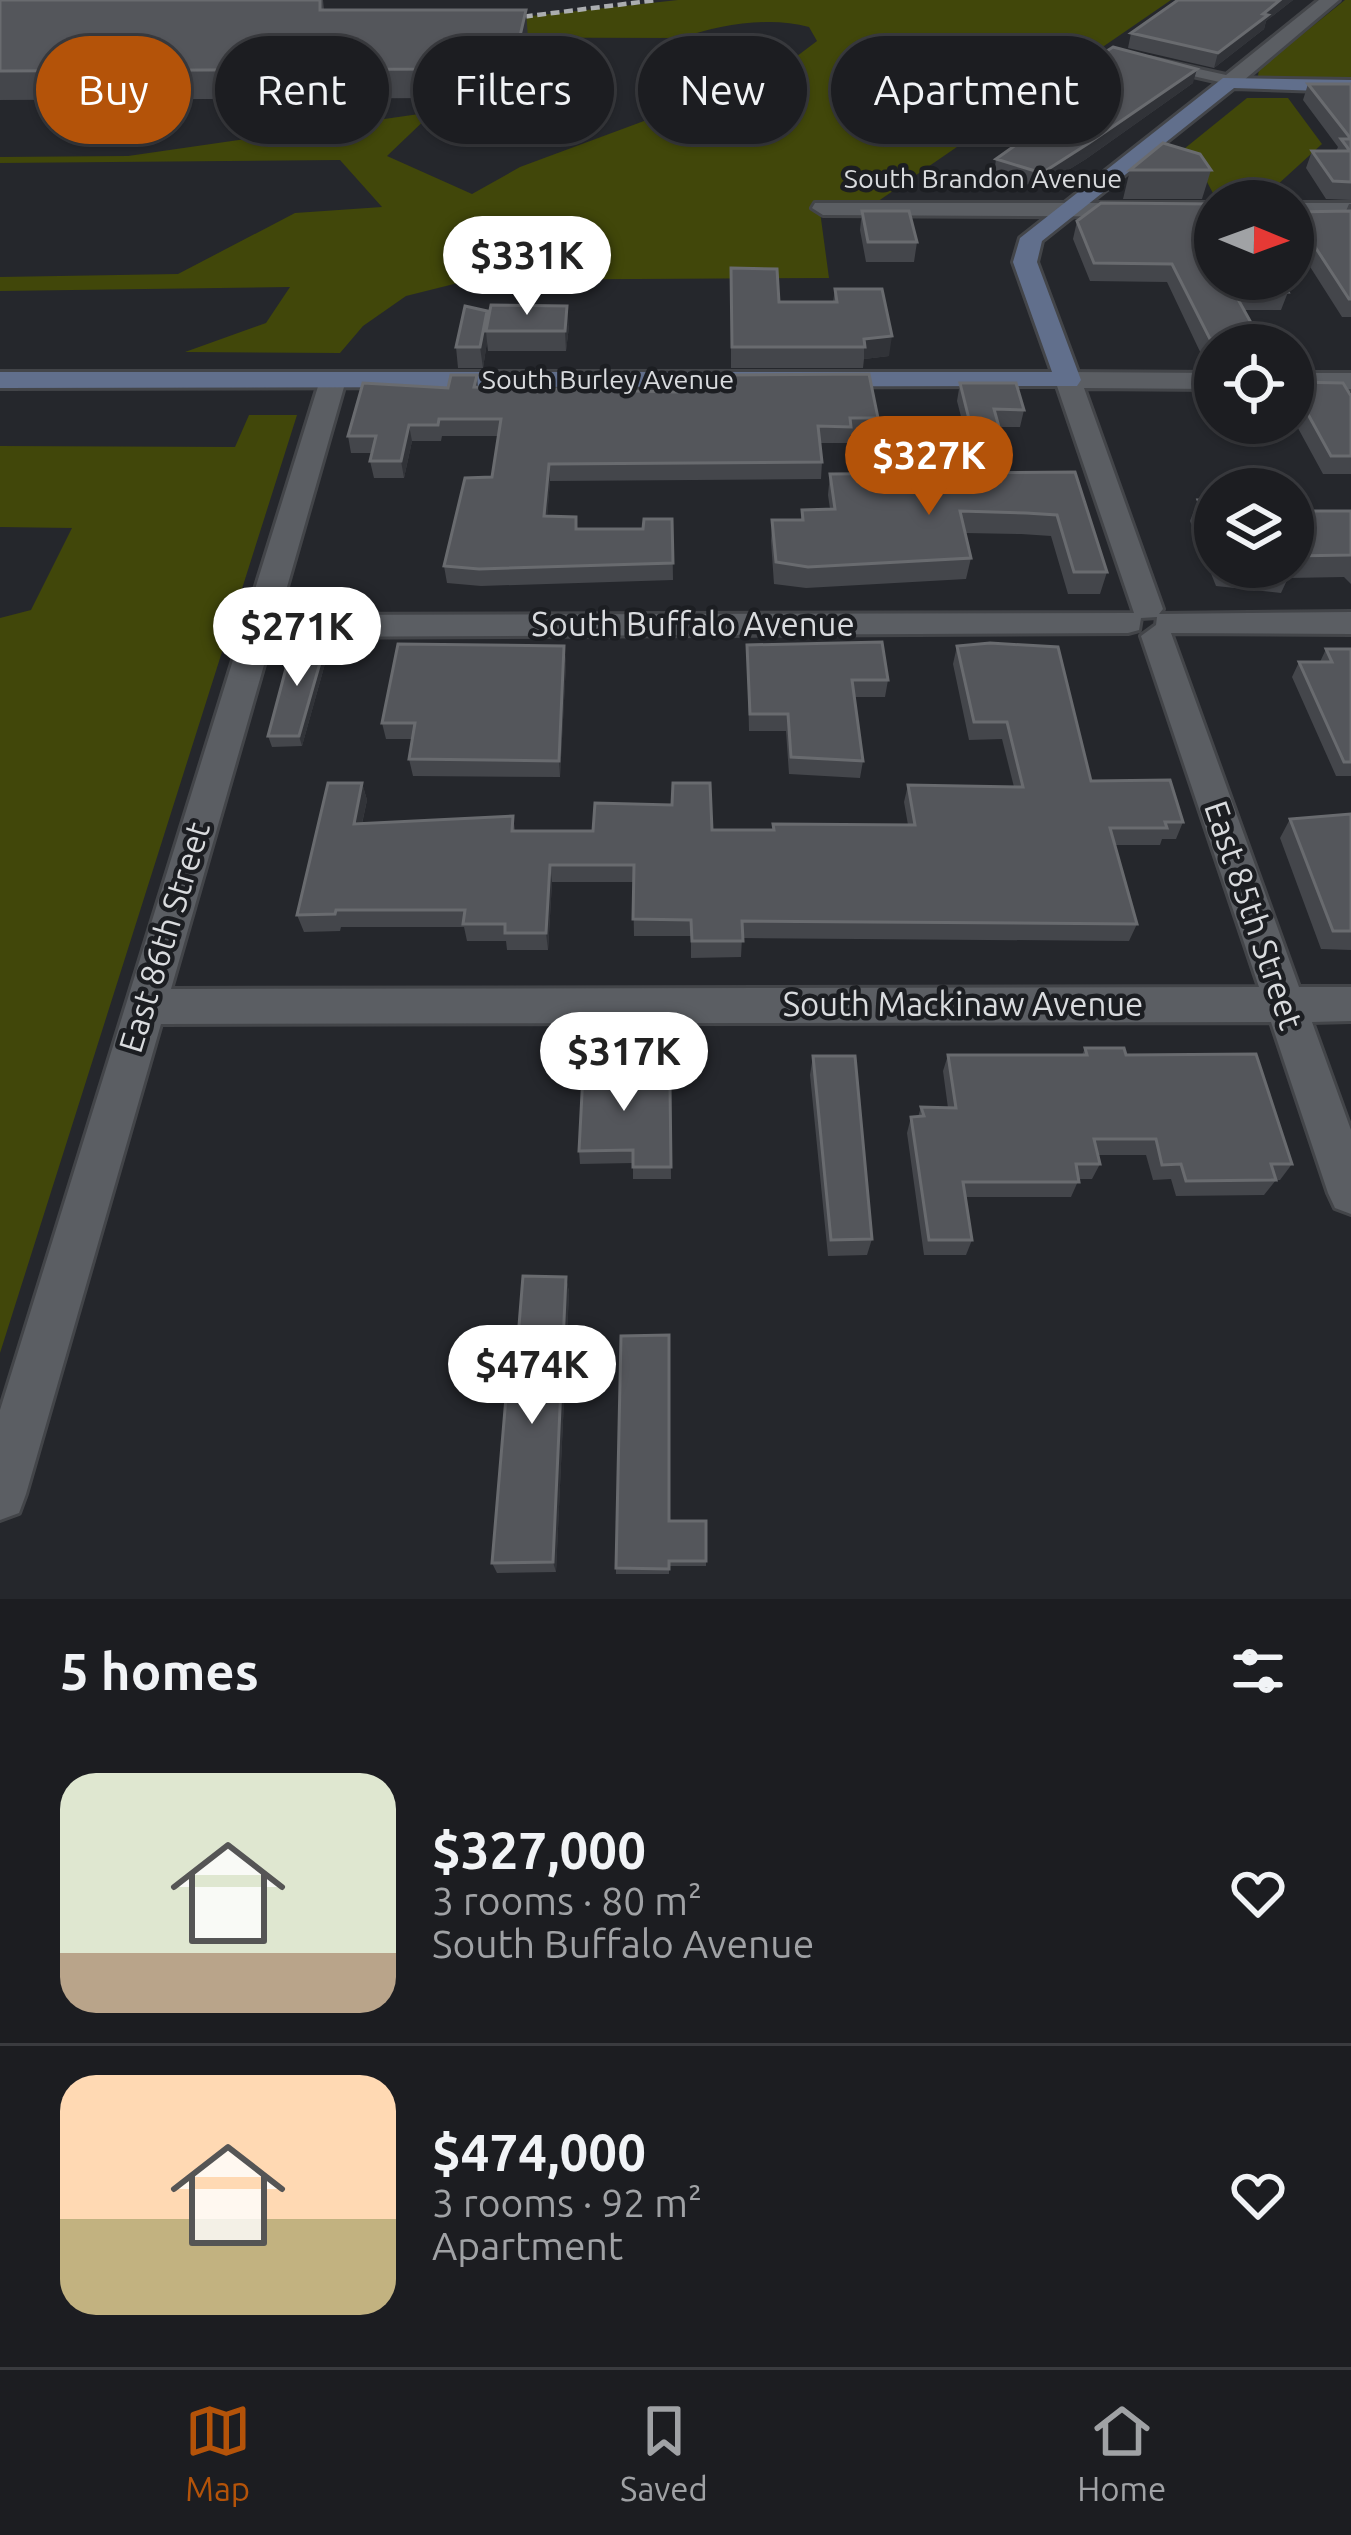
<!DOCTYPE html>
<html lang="en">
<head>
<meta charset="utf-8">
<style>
	body { margin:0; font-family:Ubuntu,sans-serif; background:#292a2e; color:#f1f3f6; height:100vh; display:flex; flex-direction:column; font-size:45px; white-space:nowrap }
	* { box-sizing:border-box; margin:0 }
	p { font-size:39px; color:#a0a2a5 }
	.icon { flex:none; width:66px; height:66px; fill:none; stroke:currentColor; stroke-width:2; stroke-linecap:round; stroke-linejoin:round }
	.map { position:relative; height:1599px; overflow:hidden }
	.side { display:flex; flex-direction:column; background:#1c1d21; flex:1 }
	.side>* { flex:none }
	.guide { position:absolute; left:36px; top:36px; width:1281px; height:108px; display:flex; gap:24px }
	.needle { width:78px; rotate:91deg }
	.buttons { position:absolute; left:1194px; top:180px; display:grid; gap:24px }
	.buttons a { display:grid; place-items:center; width:120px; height:120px; border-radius:50%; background:#1c1d21; box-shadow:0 3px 9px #0004,0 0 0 3px #3a3b3f; font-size:60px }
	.price { position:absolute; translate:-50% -102px; padding:0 27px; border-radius:42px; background:#fff; color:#222; font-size:39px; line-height:78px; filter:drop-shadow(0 3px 6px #0008) }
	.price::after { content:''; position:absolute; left:50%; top:72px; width:36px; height:27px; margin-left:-18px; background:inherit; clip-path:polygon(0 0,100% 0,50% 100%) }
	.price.current { background:#b45309; color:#fff }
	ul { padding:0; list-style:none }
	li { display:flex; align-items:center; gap:36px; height:300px; padding:0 60px }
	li+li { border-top:3px solid #3a3b3f }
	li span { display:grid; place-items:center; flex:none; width:336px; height:240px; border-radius:36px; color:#555 }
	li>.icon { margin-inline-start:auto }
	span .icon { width:144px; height:144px; fill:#fffc; stroke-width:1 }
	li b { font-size:51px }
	h2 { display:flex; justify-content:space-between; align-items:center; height:144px; padding:0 60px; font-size:51px }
	.chip { padding:0 42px; border-radius:54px; background:#1c1d21; box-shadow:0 3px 9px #0004,0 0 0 3px #3a3b3f; font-size:42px; line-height:108px }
	.chip.current { background:#b45309; color:#fff }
	.tabs { display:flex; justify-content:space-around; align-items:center; height:168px; border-top:3px solid #3a3b3f; background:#1c1d21; font-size:33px; color:#a0a2a5 }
	.tabs a { display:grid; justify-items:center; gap:6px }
	.tabs .current { color:#b45309 }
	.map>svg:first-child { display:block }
	.green { fill:#41470a }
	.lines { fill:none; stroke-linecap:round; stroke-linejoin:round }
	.street-casing { stroke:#434549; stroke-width:6 }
	.secondary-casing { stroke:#434549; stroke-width:6 }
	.street { fill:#5b5e63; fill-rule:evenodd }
	.secondary { fill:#616f8c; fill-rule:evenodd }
	.rail { stroke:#abadb0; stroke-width:4.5; stroke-dasharray:9 4.5; stroke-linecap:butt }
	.wall { fill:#44464b }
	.shaded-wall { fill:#313338 }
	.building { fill:#54565b; stroke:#696b6f; stroke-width:3 }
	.labels { text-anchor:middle; stroke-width:9; stroke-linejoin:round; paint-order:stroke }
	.far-street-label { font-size:27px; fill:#d9dbde; stroke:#1c1e22 }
	.street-label { font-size:33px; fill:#d9dbde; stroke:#1c1e22 }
</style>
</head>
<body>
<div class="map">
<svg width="1351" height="1599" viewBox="0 0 1351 1599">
	<rect width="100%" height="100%" fill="#25272c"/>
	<path class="green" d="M678,0H1171L874,204H819L829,278L470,280L406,296L363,326L340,353L185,352L266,323L290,287L0,291V277L178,274L295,213L382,207L340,160L0,163V157L128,156L433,112L387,156L472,194L520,167L776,72L817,41L809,27C769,16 719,25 681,38L338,37Z
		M1345,0H1351V79L1258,76L1259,69Z
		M1247,98H1288L1322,144L1264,197H1215L1206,180L1158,170Z
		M249,415H297L0,1353V618L31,610L72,528L0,527V446L235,447Z"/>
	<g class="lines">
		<defs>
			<path id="street" d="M1319,0H1339L1237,86L1140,64L1149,58L1226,75Z
				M815,203H1215V217L823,215L812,208Z
				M1293,203H1351V217H1293Z
				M333,372L346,380L279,615L1134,613L1055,380L1068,372L1215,373V389L1084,388L1163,609L1159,614L1351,612V634L1171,633L1299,987H1351V1021L1312,1022L1351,1130V1214L1335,1208L1328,1193L1271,1022L161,1024L26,1494L19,1513L0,1520V1410L320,380ZM1157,617L1156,625L1141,636L1259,987L171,989L272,637L1128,633L1139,630L1141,618Z
				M1293,373H1351V389H1293Z"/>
			<path id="secondary" d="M1223,78L1351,80V92L1234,88L1042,241L1037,262L1081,380L1077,386L0,388V372H1052L1013,262L1020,238Z"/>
		</defs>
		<use href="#street" class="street-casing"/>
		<use href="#secondary" class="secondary-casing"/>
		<use href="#street" class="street"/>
		<use href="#secondary" class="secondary"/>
		<path class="rail" d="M497,20L657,0"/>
	</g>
	<path class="wall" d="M0,0H323L324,10L528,38L520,77H504L501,91H452L450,98L0,100Z
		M1178,0H1293L1266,21L1264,29L1214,68L1128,48L1131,33Z
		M1193,83L1086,159L1039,188L994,174L996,159L1043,126L1021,119L1023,104Z
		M1308,84H1351V200L1326,199L1306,168L1312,151H1336L1338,147L1303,100Z
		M1130,170H1211L1202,199H1123Z
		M1349,204H1351V317H1342L1293,240V212L1346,211Z
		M862,211L917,242L914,262H866L860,230Z
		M1077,221L1288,292L1281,310H1244L1260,339L1258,345H1215V358H1203L1167,282L1090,281L1073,239Z
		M731,268L779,302H833L835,289L889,356L864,359L863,368H731Z
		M487,311L488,320L569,326L566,351H488L487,342L483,368H458L456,347Z
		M477,375L478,387L878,418L875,435H850L849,443H820L822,462L821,479L550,481L547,516L577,529H643L672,519L673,580L481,586L447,583L444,566L492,477L498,436H442L441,441H412L404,478H374L370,461L372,453H351L348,436Z
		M1293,382L1351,396V474H1323L1293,419Z
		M960,383L1024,410L1020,427H999L995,444H968L957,401Z
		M1075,472L1107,572L1100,594H1068L1051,536L1021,534L965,533L971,558L966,579L806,588L774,584L771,541L772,520H801L802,510L830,509L828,495L830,474Z
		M1198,500H1215V567H1293V511H1351V584L1344,577L1288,578L1281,593L1216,586L1190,521Z
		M326,642L328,653L302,746L272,747L268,736Z
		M747,645L888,680L885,697H854L863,761L860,778L789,774L786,731H749Z
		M564,646L566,663L560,777L413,776L409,759L413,739H386L382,723Z
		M957,646L1091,781L1183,822L1176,839H1162L1160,845H1115L1137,924L1129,941L742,938L741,957L691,958V936H634L633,882H552L548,950H507L506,941H467L464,927H341L340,931L304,932L297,915L362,783L367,800L362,824L513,816L515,831L773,830V824L908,825L904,802L908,785L1014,787L1002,739L969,740L953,664Z
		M1326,649H1351V776H1336L1292,677L1299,662H1320Z
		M1351,814V950L1321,949L1280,838L1290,819Z
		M1085,1048L1126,1055L1292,1164L1280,1180H1276L1264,1195L1176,1196L1171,1179L1153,1180L1146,1155H1098L1100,1164L1092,1179H1079L1071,1197H965L972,1240L966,1255H924L907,1133L911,1117H918L921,1107L948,1108L943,1071L948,1055H1082Z
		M813,1056L872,1239L867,1255L828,1256L810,1075Z
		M670,1086L671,1179H633V1163L580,1164L579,1151L626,1087Z
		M566,1277L569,1292L556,1572L497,1573L492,1563L518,1338Z
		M669,1521H706V1566H669V1574H616V1568Z"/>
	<path class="shaded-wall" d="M1280,0H1293L1266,21L1264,29L1214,68L1218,53Z
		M526,10L528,38L520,77L517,49Z
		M501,49L504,77L501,91L498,63Z
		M449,63L452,91L450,98L447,69Z
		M1197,69L1193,83L1086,159L1039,188L1042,173Z
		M567,306L569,326L566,351L565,331Z
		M487,311L489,331H486L487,342L483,368L480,347Z
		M892,336L889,356L864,359V339Z
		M409,425L412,441L404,478L401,461Z
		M549,464L550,481L546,533L544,516Z
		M326,642L328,653L302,746L299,736Z
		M564,646L566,663L560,777L559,761Z
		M362,783L367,800L358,841L354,824Z
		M550,865L552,882L548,950L546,933Z
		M566,1277L569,1292L556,1572L553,1562Z"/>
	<path class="building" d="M0,0H320V10H526L517,49H501L498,63H449L447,69L0,71Z
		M1178,0H1280L1263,14L1268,15L1218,53L1131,33Z
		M1113,47L1197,69L1089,143L1042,173L996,159L1059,114L1023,104Z
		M1308,84H1351V139Z
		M1341,139H1351V182L1333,181L1312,151H1350Z
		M1163,143L1200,154L1211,170H1130Z
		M1101,203L1215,204V279H1280L1288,292H1234L1260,339H1210L1172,264L1094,263L1077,221Z
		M862,211H909L917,242H868Z
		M1351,211V299H1349L1295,216L1293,217V212Z
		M731,268L777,269L779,302H837L835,289H882L892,336L864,339L865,347H732Z
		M491,305L567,306L565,331H486Z
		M465,306L487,311L480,347H456Z
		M869,374L878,418H850L851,427L818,426L822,462L549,464L544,516L576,517V529H643L644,519H672L673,563L479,569L444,566L465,478L492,477L501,419H439L438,425H409L401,461H370L376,436H348L363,383L448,388L451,375H477L474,387L676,392L733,386L732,375Z
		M1293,382L1343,383L1351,396V456H1331L1293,387Z
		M960,383H1016L1024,410L994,409L999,427H971Z
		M1075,472L1107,572H1074L1057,515L1026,513L960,511L971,558L808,567L776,562L772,520H803L802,510L835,509L830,474Z
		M1198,500H1215V541Z
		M1293,511H1351V555L1293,556Z
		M1253,567H1289L1291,571Z
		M293,642H326L299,736H268Z
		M882,642L888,680H852L863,761L791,757L788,714H750L747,645Z
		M990,643L1058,647L1091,781L1170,780L1183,822H1165L1167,828H1110L1137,924L742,921L743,941H692L691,920L633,919L634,865H550L546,933H505V924H463L465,910H336L335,914L297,915L328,783H362L354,824L513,816L512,831H593L595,803L672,805L673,783H710L712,830H774L773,824L915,825L908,785L1023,787L1007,722H974L957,646Z
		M398,644L564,646L559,761L409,759L415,723H382Z
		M1326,649H1351V762H1344L1299,662H1332Z
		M1351,814V931H1333L1290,819Z
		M1085,1048H1124L1126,1055L1256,1054L1292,1164H1271L1276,1180L1186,1181L1181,1164L1162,1165L1156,1139H1094L1100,1164H1076L1079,1182H963L972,1240H929L911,1117L924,1116L921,1107L956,1108L948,1055H1087Z
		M626,1054L625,1087L670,1086L671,1167H633V1150L579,1151L584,1055Z
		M813,1056H855L872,1239L831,1240Z
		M523,1276L566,1277L553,1562L492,1563L511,1338H518Z
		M669,1335V1521H706V1561H669V1569L616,1568L621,1336Z"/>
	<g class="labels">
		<g class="far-street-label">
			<text x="983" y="188">South Brandon Avenue</text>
			<text x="608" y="389">South Burley Avenue</text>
		</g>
		<g class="street-label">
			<text x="693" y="636">South Buffalo Avenue</text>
			<text transform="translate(1254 915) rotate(71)" y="12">East 85th Street</text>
			<text transform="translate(164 937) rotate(-73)" y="12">East 86th Street</text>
			<text x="963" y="1016">South Mackinaw Avenue</text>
		</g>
	</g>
</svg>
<div class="buttons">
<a><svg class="needle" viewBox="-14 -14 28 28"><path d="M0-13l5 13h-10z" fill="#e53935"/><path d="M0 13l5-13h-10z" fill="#a0a2a5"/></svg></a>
<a><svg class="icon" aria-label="locate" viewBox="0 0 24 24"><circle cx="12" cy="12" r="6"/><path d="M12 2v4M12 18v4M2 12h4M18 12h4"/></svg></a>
<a><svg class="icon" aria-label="layers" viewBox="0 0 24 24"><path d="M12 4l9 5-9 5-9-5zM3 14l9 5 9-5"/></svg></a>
</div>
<b class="price" style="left:527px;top:318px">$331K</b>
<b class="price current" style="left:929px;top:518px">$327K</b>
<b class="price" style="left:297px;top:689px">$271K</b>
<b class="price" style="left:624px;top:1114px">$317K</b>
<b class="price" style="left:532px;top:1427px">$474K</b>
<div class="guide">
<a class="chip current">Buy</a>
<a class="chip">Rent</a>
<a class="chip">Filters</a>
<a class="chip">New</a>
<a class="chip">Apartment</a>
</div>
</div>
<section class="side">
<h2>5 homes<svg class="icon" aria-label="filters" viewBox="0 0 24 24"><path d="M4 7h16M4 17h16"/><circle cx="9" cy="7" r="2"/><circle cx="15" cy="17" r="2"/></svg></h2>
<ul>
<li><span style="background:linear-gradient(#dfe7d0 75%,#b9a48a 0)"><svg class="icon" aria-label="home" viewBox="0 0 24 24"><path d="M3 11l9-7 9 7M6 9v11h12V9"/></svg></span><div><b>$327,000</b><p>3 rooms · 80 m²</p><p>South Buffalo Avenue</p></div><svg class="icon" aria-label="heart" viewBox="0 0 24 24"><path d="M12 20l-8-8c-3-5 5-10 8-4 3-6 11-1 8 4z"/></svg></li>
<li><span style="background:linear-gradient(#ffd9b3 60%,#c2b280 0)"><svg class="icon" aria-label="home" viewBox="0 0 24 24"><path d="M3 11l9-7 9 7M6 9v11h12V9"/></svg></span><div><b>$474,000</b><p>3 rooms · 92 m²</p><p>Apartment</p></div><svg class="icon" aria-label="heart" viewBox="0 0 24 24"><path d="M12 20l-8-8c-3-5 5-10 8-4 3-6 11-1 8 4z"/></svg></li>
</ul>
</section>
<nav class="tabs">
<a class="current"><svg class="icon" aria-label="map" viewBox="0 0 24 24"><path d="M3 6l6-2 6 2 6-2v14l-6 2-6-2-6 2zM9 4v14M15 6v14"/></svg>Map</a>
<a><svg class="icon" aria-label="saved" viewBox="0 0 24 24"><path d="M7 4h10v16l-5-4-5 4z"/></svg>Saved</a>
<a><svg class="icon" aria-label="home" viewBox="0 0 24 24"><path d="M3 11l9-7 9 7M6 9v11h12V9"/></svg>Home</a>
</nav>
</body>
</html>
